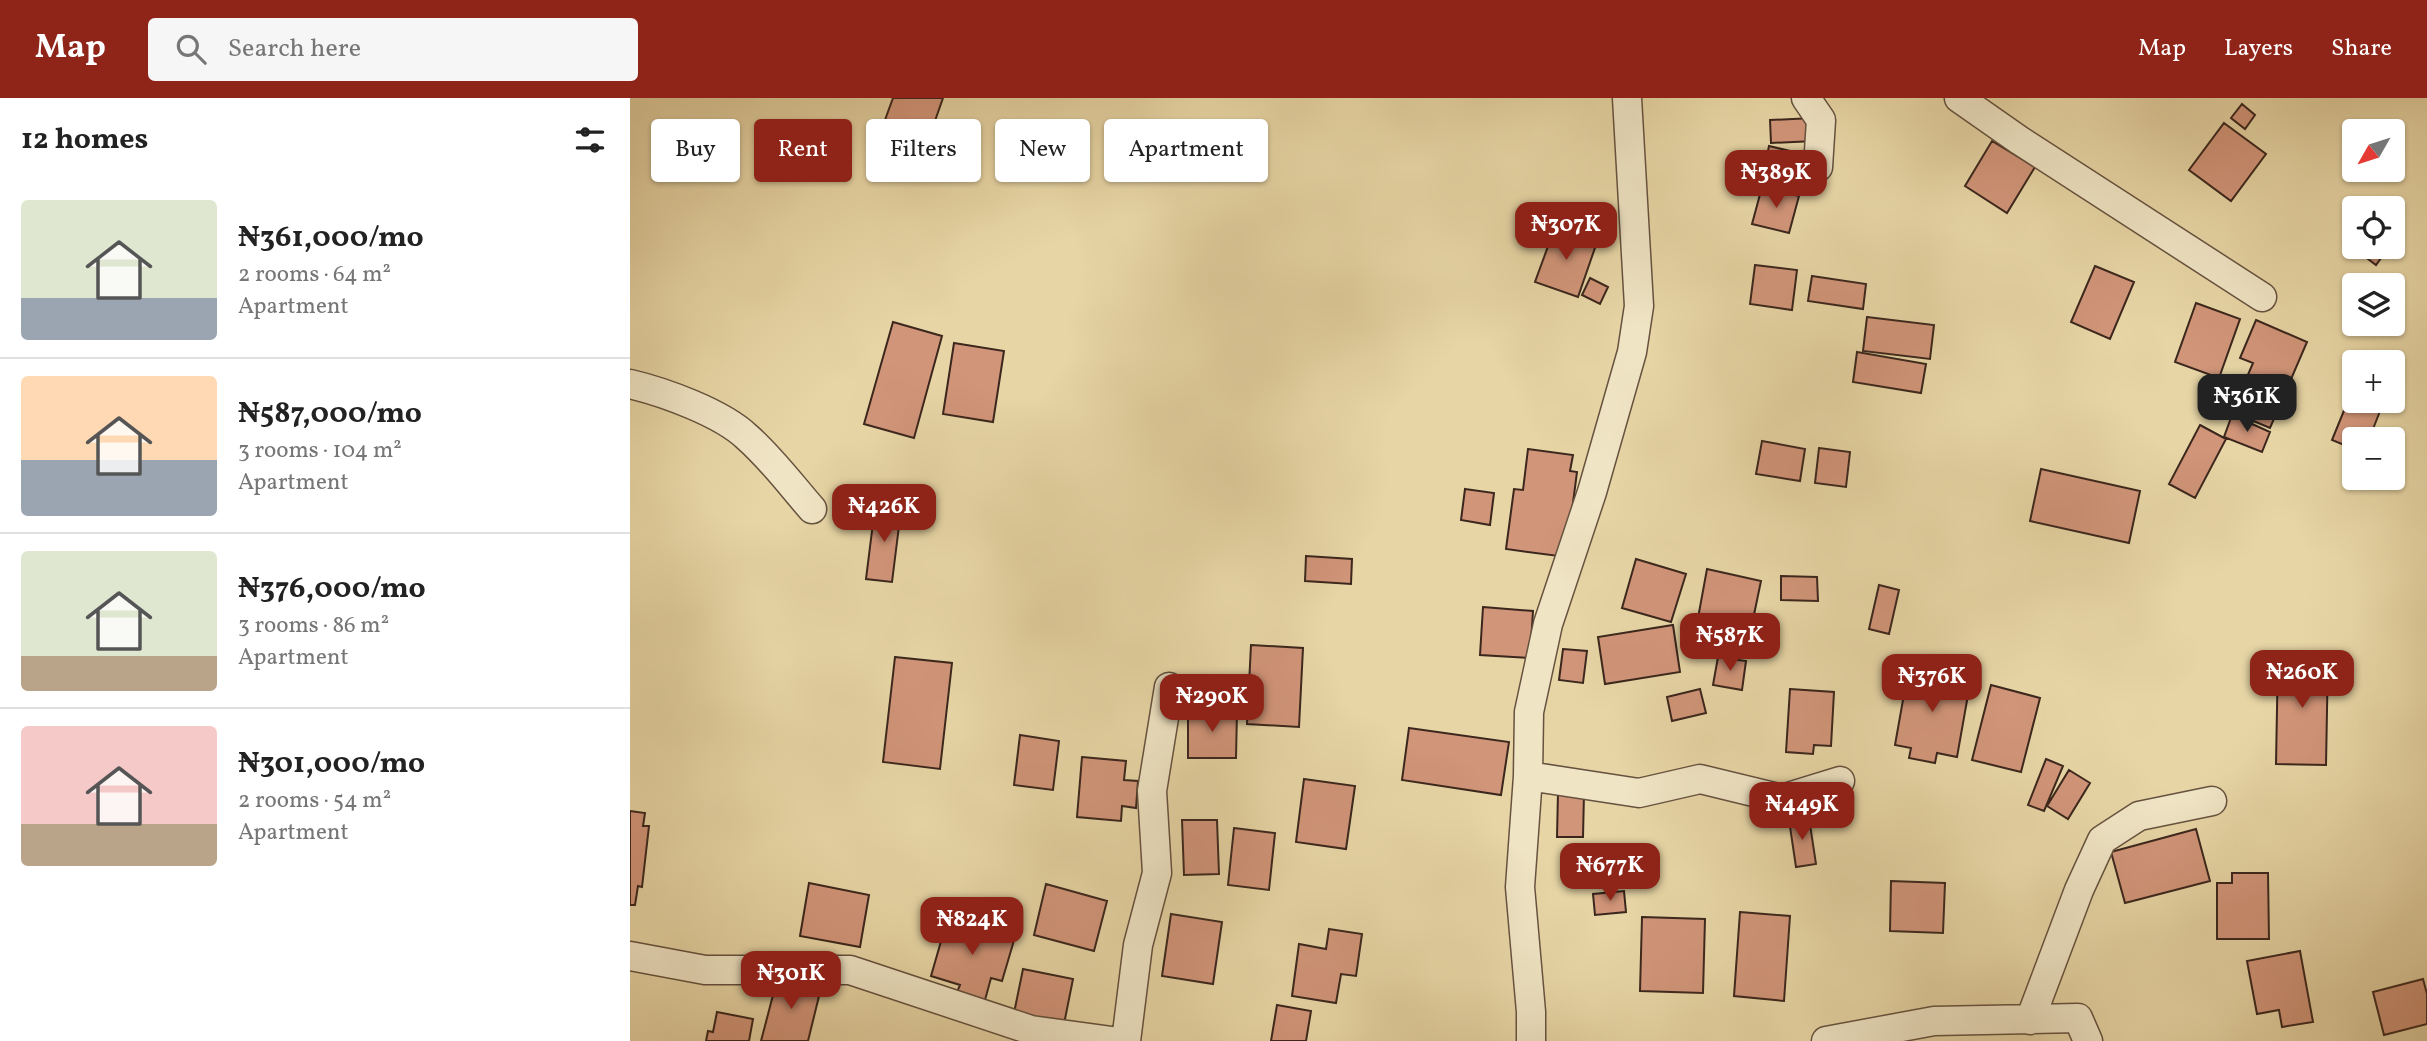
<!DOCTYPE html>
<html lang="en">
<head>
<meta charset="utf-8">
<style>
	body { margin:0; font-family:Vollkorn,serif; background:#f6f6f6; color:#222; height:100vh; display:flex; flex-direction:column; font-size:26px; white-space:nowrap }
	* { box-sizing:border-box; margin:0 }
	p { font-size:23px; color:#767676 }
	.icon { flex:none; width:38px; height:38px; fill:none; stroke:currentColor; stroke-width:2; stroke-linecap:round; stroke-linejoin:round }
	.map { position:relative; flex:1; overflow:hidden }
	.details { display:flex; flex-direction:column; background:#fff; width:630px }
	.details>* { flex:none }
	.top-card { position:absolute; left:21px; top:21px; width:665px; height:63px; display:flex; gap:14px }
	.needle { width:46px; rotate:231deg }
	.tools { position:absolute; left:1712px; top:21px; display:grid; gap:14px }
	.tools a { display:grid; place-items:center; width:63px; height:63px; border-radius:7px; background:#fff; box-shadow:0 2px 5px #0004; font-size:35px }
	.price { position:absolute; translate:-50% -60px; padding:0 16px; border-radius:14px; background:#8f2418; color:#fff; font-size:23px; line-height:46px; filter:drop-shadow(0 2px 4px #0008) }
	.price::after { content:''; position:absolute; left:50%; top:42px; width:21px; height:16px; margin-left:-10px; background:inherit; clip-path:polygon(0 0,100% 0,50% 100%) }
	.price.selected { background:#222; color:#fff }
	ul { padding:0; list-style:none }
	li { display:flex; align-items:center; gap:21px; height:175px; padding:0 21px }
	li+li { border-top:2px solid #e0e0e0 }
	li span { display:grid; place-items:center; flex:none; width:196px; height:140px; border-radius:7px; color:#555 }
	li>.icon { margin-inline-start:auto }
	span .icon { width:84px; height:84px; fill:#fffc; stroke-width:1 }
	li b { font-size:30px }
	h2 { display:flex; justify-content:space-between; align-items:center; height:84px; padding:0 21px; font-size:30px }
	.pill { padding:0 24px; border-radius:7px; background:#fff; box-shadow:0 2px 5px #0004; font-size:24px; line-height:63px }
	.pill.selected { background:#8f2418; color:#fff }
	header { display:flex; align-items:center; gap:42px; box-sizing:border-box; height:98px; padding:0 35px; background:#8f2418; color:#fff }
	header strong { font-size:33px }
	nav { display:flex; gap:38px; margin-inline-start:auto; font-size:24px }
	.search { width:490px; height:63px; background:#f6f6f6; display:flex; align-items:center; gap:18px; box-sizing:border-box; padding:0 24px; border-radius:7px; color:#767676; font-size:26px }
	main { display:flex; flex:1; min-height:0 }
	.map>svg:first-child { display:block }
	.building { fill:#d19579; stroke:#3b271d; stroke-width:2 }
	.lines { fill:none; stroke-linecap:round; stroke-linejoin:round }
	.street-casing { stroke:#66523f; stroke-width:31 }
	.street { stroke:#efe4c4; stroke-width:28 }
</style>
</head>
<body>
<header>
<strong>Map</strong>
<div class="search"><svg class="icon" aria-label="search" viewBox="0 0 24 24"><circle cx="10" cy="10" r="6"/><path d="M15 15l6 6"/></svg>Search here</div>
<nav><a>Map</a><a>Layers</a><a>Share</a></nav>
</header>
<main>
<section class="details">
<h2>12 homes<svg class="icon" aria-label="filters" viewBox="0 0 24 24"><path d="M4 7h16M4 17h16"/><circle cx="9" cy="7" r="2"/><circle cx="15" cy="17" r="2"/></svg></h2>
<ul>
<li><span style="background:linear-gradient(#dfe7d0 70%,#9aa5b1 0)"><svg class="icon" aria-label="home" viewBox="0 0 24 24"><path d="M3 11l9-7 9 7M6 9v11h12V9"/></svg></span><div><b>₦361,000/mo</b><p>2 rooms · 64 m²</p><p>Apartment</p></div></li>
<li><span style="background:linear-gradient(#ffd9b3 60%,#9aa5b1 0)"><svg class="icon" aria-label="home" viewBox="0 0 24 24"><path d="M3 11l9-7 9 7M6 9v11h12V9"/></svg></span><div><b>₦587,000/mo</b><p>3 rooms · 104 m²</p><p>Apartment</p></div></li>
<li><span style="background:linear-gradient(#dfe7d0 75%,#b9a48a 0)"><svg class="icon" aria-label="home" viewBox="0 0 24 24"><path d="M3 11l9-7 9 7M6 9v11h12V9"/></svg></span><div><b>₦376,000/mo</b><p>3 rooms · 86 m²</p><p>Apartment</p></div></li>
<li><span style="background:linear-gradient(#f6c9c9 70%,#b9a48a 0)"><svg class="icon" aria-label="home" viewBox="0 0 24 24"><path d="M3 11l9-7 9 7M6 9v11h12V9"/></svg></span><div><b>₦301,000/mo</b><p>2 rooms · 54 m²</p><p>Apartment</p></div></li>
</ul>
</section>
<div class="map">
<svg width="1797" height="943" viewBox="0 0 1797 943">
	<rect width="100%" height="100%" fill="#e7d5a5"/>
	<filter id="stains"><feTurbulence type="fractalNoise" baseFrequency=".00286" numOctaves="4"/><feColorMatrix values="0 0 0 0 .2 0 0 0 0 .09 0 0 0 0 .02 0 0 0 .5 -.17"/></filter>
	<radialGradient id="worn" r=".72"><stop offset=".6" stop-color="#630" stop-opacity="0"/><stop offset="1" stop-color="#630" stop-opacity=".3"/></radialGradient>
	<path class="building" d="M263,0H313L292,60L247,44Z
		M1612,6L1625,17L1615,31L1601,20Z
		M1183,20L1184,43L1141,45L1140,22Z
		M1594,25L1636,56L1601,103L1559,72Z
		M1362,43L1405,69L1377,115L1335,88Z
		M1139,48L1177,57L1173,80L1134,72Z
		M1132,89L1169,98L1159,135L1122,126Z
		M1724,127V149H1759L1746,167L1713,142Z
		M925,129L967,144L948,199L905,184Z
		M1125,167L1167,172L1162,212L1120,206Z
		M1465,168L1504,184L1480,241L1441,224Z
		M1182,178L1236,186L1233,211L1178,203Z
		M960,180L978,189L970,206L952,197Z
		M1566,205L1610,221L1589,280L1545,264Z
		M1237,219L1304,227L1300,261L1233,253Z
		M1626,222L1677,244L1640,330L1602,314L1623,265L1610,260Z
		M263,224L312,238L284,340L234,326Z
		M324,245L374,253L363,324L313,316Z
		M1227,254L1296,266L1291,295L1223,284Z
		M1724,288V303H1754L1739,341H1724V351L1702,342Z
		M1602,317L1640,334L1632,354L1594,339Z
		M1570,327L1596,341L1565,400L1539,386Z
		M1132,343L1175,351L1170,383L1126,376Z
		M1189,350L1220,354L1216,389L1185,385Z
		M898,351L943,357L940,373L947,374L936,459L876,451L884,391L893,392Z
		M1411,371L1510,393L1499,445L1400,423Z
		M835,391L864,395L860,427L831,422Z
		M245,409L271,412L262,484L236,481Z
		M676,458L722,461L721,486L675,483Z
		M1006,461L1056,476L1041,524L992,510Z
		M1077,471L1131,483L1121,531L1068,520Z
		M1151,478L1187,479L1188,503L1151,502Z
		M1249,487L1269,492L1259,536L1239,531Z
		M853,509L903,513L900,560L850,557Z
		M1043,527L1050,574L975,586L968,539Z
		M621,547L673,550L669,629L617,626Z
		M933,551L957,553L953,585L929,582Z
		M1648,557L1698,558L1696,667L1646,666Z
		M265,559L322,565L310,671L253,664Z
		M1088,559L1116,563L1112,592L1083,587Z
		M1279,568L1341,580L1327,659L1307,655L1305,665L1279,660L1281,650L1265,647Z
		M1361,587L1410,600L1391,674L1342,662Z
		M1070,591L1076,615L1042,623L1037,599Z
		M1160,591L1204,594L1201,648L1184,647L1183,656L1156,654Z
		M558,612L607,613L606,660H558Z
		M779,630L879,644L871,697L772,682Z
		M390,637L429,643L423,692L384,687Z
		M452,659L496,663L494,682L508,683L506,710L492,708L491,723L447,719Z
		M1416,661L1433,668L1414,713L1398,707Z
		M1439,672L1460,685L1438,721L1417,708Z
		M674,681L725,688L716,751L666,744Z
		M928,694L954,695L953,739H927Z
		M0,713L15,715L13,728H19L12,789L8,788L5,807H0Z
		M1179,720L1186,766L1166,769L1159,722Z
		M552,722H587L589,776L554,777Z
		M604,730L645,735L639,792L598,787Z
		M1566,731L1580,783L1495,805L1481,754Z
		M1602,775H1638L1639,841H1587V785H1602Z
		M1261,783L1315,785L1313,835L1260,833Z
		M179,785L239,797L230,849L170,838Z
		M416,786L477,803L464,853L404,837Z
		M994,793L996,814L965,817L963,796Z
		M1110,814L1160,818L1154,903L1104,898Z
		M541,816L592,824L583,886L532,878Z
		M318,819L385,839L372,883L361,880L355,902L327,894L330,887L301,878Z
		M1012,819L1075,821L1073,895L1010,893Z
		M699,831L732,836L726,878L711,876L706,905L662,898L669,846L696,851Z
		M1670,853L1683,924L1652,929L1649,912L1627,916L1617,863Z
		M393,871L443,881L434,926L384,915Z
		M148,878L191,890L178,943H131Z
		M1793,881L1797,896V926L1754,937L1743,894Z
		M647,907L681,913L676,943H641Z
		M87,914L123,921L119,943H76L78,933L83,934Z"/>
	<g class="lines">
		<defs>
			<path id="street" d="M1176,0L1191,22L1188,69
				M1329,0L1389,42L1632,199
				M0,286C34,294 92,315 117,339C141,360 161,387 182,411
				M898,678L1009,695L1070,681L1152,701L1210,683
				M0,858L75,872H220L401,932L482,943
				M1400,922L1449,792L1472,742L1509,718L1582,703
				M496,943L508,847L527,775L522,693L539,589
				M901,943V914L890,789L898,678L899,614L918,526L962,394L1002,254L1009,208L997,0
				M1196,943L1304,923L1448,920L1458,943"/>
		</defs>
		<use href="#street" class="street-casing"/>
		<use href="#street" class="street"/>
	</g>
	<rect width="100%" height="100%" filter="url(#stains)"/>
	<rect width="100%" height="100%" fill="url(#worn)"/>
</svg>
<div class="tools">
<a><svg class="needle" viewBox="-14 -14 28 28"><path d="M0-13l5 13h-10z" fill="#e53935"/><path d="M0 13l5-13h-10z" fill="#767676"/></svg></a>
<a><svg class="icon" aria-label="locate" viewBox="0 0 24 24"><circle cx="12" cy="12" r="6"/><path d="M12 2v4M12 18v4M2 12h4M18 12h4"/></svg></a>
<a><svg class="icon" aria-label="layers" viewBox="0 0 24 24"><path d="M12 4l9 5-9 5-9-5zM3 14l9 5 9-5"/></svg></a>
<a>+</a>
<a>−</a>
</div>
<b class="price" style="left:1146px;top:112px">₦389K</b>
<b class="price" style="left:936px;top:164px">₦307K</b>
<b class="price selected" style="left:1617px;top:336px">₦361K</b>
<b class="price" style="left:254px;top:446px">₦426K</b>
<b class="price" style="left:1100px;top:575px">₦587K</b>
<b class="price" style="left:1672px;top:612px">₦260K</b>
<b class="price" style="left:1302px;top:616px">₦376K</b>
<b class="price" style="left:582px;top:636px">₦290K</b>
<b class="price" style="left:1172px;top:744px">₦449K</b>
<b class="price" style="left:980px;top:805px">₦677K</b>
<b class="price" style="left:342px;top:859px">₦824K</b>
<b class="price" style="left:161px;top:913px">₦301K</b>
<div class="top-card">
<a class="pill">Buy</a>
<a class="pill selected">Rent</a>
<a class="pill">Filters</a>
<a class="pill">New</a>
<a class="pill">Apartment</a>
</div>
</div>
</main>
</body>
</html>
